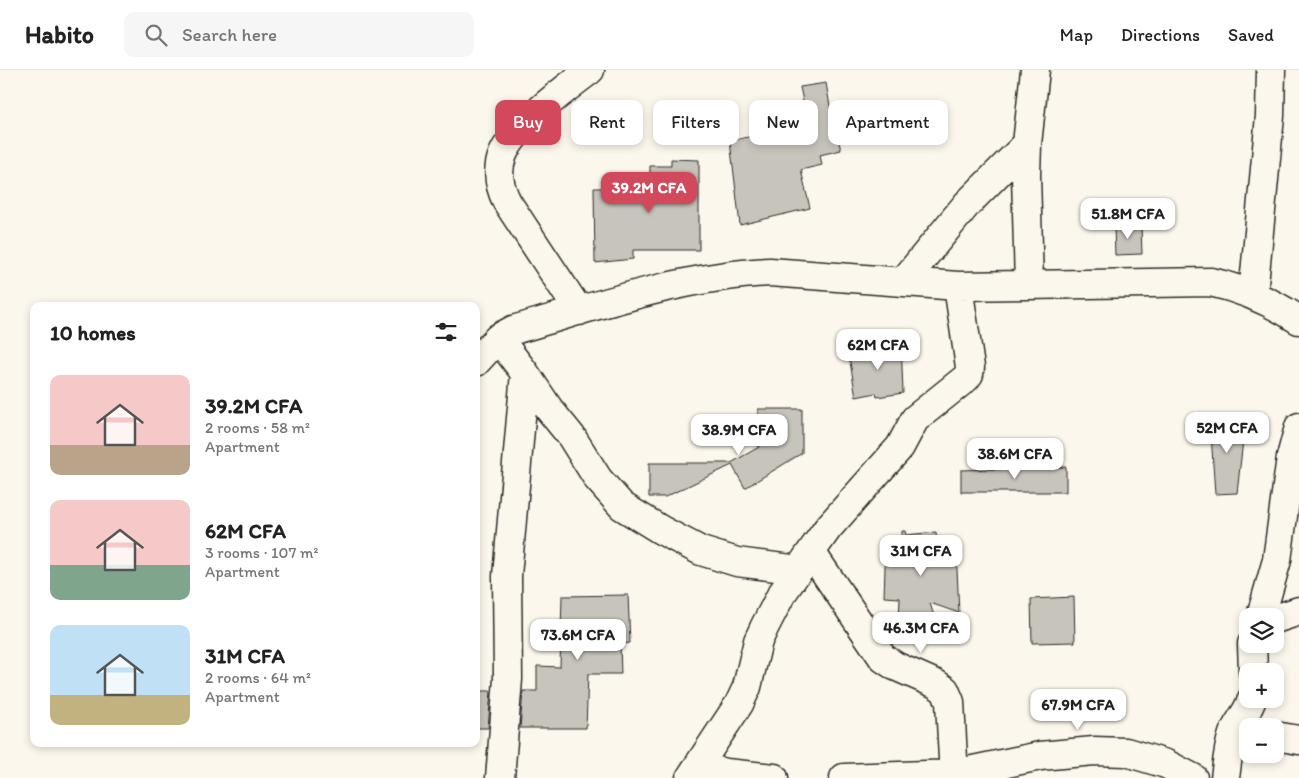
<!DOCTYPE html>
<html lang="en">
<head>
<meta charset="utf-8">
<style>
	body { margin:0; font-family:Itim,sans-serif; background:#f6f6f6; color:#222; height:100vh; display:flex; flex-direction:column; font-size:19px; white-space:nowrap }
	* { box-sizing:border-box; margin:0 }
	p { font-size:16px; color:#767676 }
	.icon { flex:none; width:28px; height:28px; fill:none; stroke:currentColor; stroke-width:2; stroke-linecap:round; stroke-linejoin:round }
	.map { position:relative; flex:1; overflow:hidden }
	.details { position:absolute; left:30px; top:232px; width:450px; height:445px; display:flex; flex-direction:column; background:#fff; border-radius:10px; box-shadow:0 2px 8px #0003 }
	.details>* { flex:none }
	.guide { position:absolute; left:495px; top:30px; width:475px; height:45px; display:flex; gap:10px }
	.buttons { position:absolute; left:1239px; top:538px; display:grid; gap:10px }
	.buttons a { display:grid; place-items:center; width:45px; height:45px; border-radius:10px; background:#fff; box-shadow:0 2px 8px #0003; font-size:25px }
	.price { position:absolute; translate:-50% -42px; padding:0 11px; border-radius:10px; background:#fff; color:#222; font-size:16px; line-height:32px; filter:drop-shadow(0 1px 2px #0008) }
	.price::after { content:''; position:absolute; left:50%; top:30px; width:15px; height:11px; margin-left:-8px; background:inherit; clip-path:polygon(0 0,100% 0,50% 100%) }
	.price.current { background:#d1495b; color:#fff }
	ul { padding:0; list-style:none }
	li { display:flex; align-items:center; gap:15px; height:125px; padding:0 20px }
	li span { display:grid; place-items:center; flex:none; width:140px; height:100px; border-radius:10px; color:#555 }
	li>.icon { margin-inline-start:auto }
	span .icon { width:60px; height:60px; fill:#fffc; stroke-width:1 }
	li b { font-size:21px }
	h2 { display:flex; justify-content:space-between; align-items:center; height:60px; padding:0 20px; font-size:21px }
	.tag { padding:0 18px; border-radius:10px; background:#fff; box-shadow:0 2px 8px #0003; font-size:18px; line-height:45px }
	.tag.current { background:#d1495b; color:#fff }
	header { display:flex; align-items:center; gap:30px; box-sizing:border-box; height:70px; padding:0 25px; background:#fff; border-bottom:1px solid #e0e0e0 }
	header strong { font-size:24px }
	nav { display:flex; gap:28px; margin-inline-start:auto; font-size:18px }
	.search { width:350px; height:45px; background:#f6f6f6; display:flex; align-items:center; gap:12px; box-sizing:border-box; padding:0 18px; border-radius:10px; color:#767676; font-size:19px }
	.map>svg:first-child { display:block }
	.building { fill:#c7c4bc; stroke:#2b2b2b }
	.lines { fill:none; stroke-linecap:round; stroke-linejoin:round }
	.minor-casing { stroke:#2b2b2b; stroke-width:31 }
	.minor { stroke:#fbf7ec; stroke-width:28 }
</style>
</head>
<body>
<header>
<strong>Habito</strong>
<div class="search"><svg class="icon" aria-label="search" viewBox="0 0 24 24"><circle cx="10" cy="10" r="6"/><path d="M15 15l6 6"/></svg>Search here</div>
<nav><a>Map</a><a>Directions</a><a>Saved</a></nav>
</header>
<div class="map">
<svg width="1299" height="708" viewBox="0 0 1299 708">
	<rect width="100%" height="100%" fill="#fbf7ec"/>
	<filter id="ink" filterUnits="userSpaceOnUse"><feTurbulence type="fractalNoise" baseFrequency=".02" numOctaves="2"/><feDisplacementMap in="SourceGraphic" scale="10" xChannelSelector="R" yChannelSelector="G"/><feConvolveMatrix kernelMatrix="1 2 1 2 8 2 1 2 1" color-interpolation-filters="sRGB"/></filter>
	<g filter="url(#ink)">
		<path class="building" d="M826,13L831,42L841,80L820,85L822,95L801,100L810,138L740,155L730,71L762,64L763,66L808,55L800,17Z
			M671,89L699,90V180H633V189L595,193L594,118H634V116H650V96H671Z
			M1141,156L1142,184L1115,185L1114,157Z
			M901,271L903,323L877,327L876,323L856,327L849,286Z
			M758,339H802V383L745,418L732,395L665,427H649V393H731L759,377Z
			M1210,349L1245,353L1237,423L1215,424Z
			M1066,397V422H961V400Z
			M902,461H905L906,465L936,462L937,478L956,477L959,543L930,533L936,553L899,555L900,528L884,527L886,468L902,466Z
			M628,525L630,573L620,574L621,604H588L586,658H520L523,621H537V596L560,597L562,526Z
			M1074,527L1075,572L1032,573L1031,529Z
			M476,621H491L488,658H476Z"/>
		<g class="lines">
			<defs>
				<path id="minor" d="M903,212L967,134L1027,74
					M1029,215L1026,105L1027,74L1035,0
					M1253,225L1270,46L1271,0
					M579,241L507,132C499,116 496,101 503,84C515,56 565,19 590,0
					M498,268L525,303L549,339L571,366L598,409L622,436L661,460L701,481L737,492L799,500
					M476,292L498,268L513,260C597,236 682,206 770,202L958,216L1211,212C1243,219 1272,232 1299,250
					M811,482L883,588L895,596L936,614L945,620L950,632L954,708
					M1261,546L1277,490L1291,387L1299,357
					M1275,549L1299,541
					M1252,574L1253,601
					M1275,666L1299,670
					M698,696L726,703L774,708
					M500,708L508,609L507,506L525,303
					M690,708L739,634L747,617L758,571L765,556L781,525L811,482L828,458L900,377L915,349L966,308L969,304L970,297L958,216
					M844,708L954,704L1040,686L1094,681L1126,682L1166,694L1193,708
					M1225,708C1227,694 1228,678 1233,664C1238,652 1248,642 1252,629"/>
			</defs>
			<use href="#minor" class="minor-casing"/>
			<use href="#minor" class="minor"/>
		</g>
	</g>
</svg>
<div class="buttons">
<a><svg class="icon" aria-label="layers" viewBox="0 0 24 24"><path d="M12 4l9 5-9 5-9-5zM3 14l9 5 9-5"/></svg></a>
<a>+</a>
<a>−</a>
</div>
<b class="price current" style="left:649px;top:144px">39.2M CFA</b>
<b class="price" style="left:1128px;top:170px">51.8M CFA</b>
<b class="price" style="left:878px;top:301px">62M CFA</b>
<b class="price" style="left:1227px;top:384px">52M CFA</b>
<b class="price" style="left:739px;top:386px">38.9M CFA</b>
<b class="price" style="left:1015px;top:410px">38.6M CFA</b>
<b class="price" style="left:921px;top:507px">31M CFA</b>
<b class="price" style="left:921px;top:584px">46.3M CFA</b>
<b class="price" style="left:578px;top:591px">73.6M CFA</b>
<b class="price" style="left:1078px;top:661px">67.9M CFA</b>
<div class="guide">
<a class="tag current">Buy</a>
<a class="tag">Rent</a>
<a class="tag">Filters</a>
<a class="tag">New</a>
<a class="tag">Apartment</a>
</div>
<section class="details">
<h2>10 homes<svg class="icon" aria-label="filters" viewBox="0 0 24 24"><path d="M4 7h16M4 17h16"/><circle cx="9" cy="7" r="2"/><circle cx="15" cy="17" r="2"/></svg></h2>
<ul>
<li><span style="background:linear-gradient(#f6c9c9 70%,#b9a48a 0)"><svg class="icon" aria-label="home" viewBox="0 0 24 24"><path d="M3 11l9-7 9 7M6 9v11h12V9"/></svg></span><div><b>39.2M CFA</b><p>2 rooms · 58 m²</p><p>Apartment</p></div></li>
<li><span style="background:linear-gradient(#f6c9c9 65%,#7fa58c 0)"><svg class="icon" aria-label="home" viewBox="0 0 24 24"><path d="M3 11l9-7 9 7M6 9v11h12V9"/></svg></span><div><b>62M CFA</b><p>3 rooms · 107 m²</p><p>Apartment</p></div></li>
<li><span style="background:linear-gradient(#bfe0f5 70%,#c2b280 0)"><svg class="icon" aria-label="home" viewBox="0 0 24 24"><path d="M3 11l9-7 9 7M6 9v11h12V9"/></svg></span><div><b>31M CFA</b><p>2 rooms · 64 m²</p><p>Apartment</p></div></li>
</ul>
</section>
</div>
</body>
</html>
